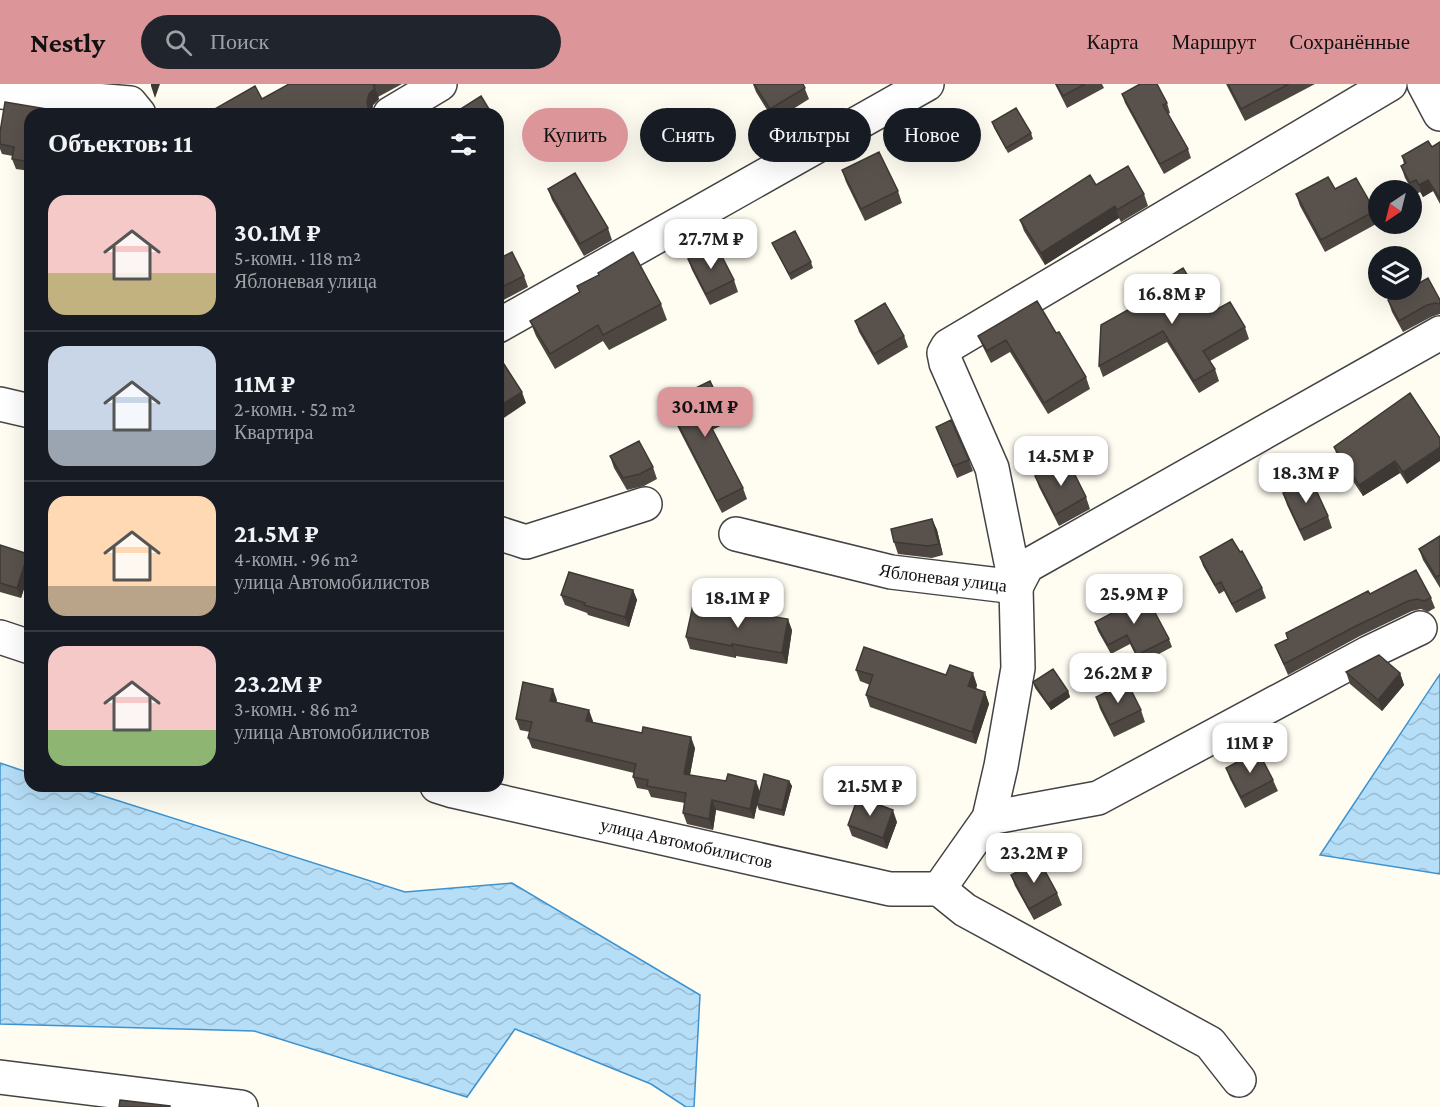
<!DOCTYPE html>
<html lang="ru">
<head>
<meta charset="utf-8">
<style>
	body { margin:0; font-family:"Crimson Pro",serif; background:#20242c; color:#f1f3f6; height:100vh; display:flex; flex-direction:column; font-size:22px; white-space:nowrap }
	* { box-sizing:border-box; margin:0 }
	p { font-size:20px; color:#9ea1a6 }
	.icon { flex:none; width:33px; height:33px; fill:none; stroke:currentColor; stroke-width:2; stroke-linecap:round; stroke-linejoin:round }
	.map { position:relative; flex:1; overflow:hidden }
	.details { position:absolute; left:24px; top:24px; width:480px; height:684px; display:flex; flex-direction:column; background:#171b24; border-radius:18px; box-shadow:0 6px 24px #0002 }
	.details>* { flex:none }
	.hud { position:absolute; left:522px; top:24px; width:570px; height:54px; display:flex; gap:12px }
	.needle { width:39px; rotate:215deg }
	.fabs { position:absolute; left:1368px; top:96px; display:grid; gap:12px }
	.fabs a { display:grid; place-items:center; width:54px; height:54px; border-radius:50%; background:#171b24; box-shadow:0 6px 24px #0002; font-size:30px }
	.price { position:absolute; translate:-50% -51px; padding:0 14px; border-radius:12px; background:#fff; color:#222; font-size:20px; line-height:39px; filter:drop-shadow(0 2px 3px #0008) }
	.price::after { content:''; position:absolute; left:50%; top:36px; width:18px; height:14px; margin-left:-9px; background:inherit; clip-path:polygon(0 0,100% 0,50% 100%) }
	.price.current { background:#dc969a; color:#111 }
	ul { padding:0; list-style:none }
	li { display:flex; align-items:center; gap:18px; height:150px; padding:0 24px }
	li+li { border-top:2px solid #363941 }
	li span { display:grid; place-items:center; flex:none; width:168px; height:120px; border-radius:18px; color:#555 }
	li>.icon { margin-inline-start:auto }
	span .icon { width:72px; height:72px; fill:#fffc; stroke-width:1 }
	li b { font-size:26px }
	h2 { display:flex; justify-content:space-between; align-items:center; height:72px; padding:0 24px; font-size:26px }
	.pill { padding:0 21px; border-radius:27px; background:#171b24; box-shadow:0 6px 24px #0002; font-size:21px; line-height:54px }
	.pill.current { background:#dc969a; color:#111 }
	header { display:flex; align-items:center; gap:36px; box-sizing:border-box; height:84px; padding:0 30px; background:#dc969a; color:#111 }
	header strong { font-size:28px }
	nav { display:flex; gap:33px; margin-inline-start:auto; font-size:21px }
	.search { width:420px; height:54px; background:#20242c; display:flex; align-items:center; gap:15px; box-sizing:border-box; padding:0 21px; border-radius:33px; color:#9ea1a6; font-size:22px }
	.map>svg:first-child { display:block }
	.water { fill:url(#water-waves); stroke:#3c93d0; stroke-width:1.5 }
	.lines { fill:none; stroke-linecap:round; stroke-linejoin:round }
	.minor-casing { stroke:#434343; stroke-width:36 }
	.minor { stroke:#fff; stroke-width:33 }
	.wall { fill:#4d4641 }
	.shaded-wall { fill:#3e3935 }
	.building { fill:#59514c; stroke:#3e3935; stroke-width:1.5 }
	.labels { text-anchor:middle; stroke-width:6; stroke-linejoin:round; paint-order:stroke }
	.street-label { font-size:18px; fill:#101010; stroke:#fff }
</style>
</head>
<body>
<header>
<strong>Nestly</strong>
<div class="search"><svg class="icon" aria-label="search" viewBox="0 0 24 24"><circle cx="10" cy="10" r="6"/><path d="M15 15l6 6"/></svg>Поиск</div>
<nav><a>Карта</a><a>Маршрут</a><a>Сохранённые</a></nav>
</header>
<div class="map">
<svg width="1440" height="1023" viewBox="0 0 1440 1023">
	<defs>
		<pattern id="water-waves" width="16" height="10" patternUnits="userSpaceOnUse" patternTransform="scale(1.5)"><rect width="16" height="10" fill="#b6def7"/><path d="M0 5q4-4 8 0t8 0" fill="none" stroke="#9bbdd3"/></pattern>
	</defs>
	<rect width="100%" height="100%" fill="#fffdf2"/>
	<path class="water" d="M1440,590V790L1320,771Z
		M0,679L30,689V702H72L405,808L512,799L700,911L694,1023H686L651,1000L515,945L467,1013L254,947L0,940Z"/>
	<g class="lines">
		<defs>
			<g id="minor">
				<path d="M1424,0L1440,30"/>
				<path d="M0,8L130,19L139,30"/>
				<path d="M390,30L440,0"/>
				<path d="M498,242L927,0"/>
				<path d="M0,320L30,327"/>
				<path d="M498,449L526,458L645,420"/>
				<path id="s1" d="M736,450L891,488L1016,503L1027,482L1440,249"/>
				<path d="M0,553L30,563"/>
				<path id="s2" d="M437,702L453,707L890,805H939"/>
				<path d="M989,734L1098,714L1368,569L1420,544"/>
				<path d="M939,805L989,734L1001,682L1018,584L1016,503L992,384L946,279L944,269L948,262L1390,0"/>
				<path d="M939,805L965,826L1210,959L1239,996"/>
				<path d="M0,993L241,1023"/>
			</g>
		</defs>
		<use href="#minor" class="minor-casing"/>
		<use href="#minor" class="minor"/>
	</g>
	<path class="wall" d="M289,0H402L378,13L379,15L373,21L372,30H214L213,26L262,15Z
		M753,0H803L809,15L774,37L756,8Z
		M1055,0H1102L1104,4L1067,24Z
		M1226,0H1315L1245,37Z
		M1122,10L1167,19L1170,29L1168,30L1188,65L1191,74L1164,90L1125,19Z
		M30,30V87L16,85L12,75L13,72L2,70L0,65V48Z
		M992,38L1031,49L1033,55L1008,69L994,44Z
		M1440,58V120L1433,107L1423,113L1420,108L1415,111L1405,94L1401,82L1404,80L1402,72L1432,63Z
		M842,86L898,107L902,119L865,137L846,98Z
		M1096,101L1144,110L1148,122L1121,138L1119,134L1045,181L1024,147L1020,136Z
		M548,105L608,144L612,156L584,172L552,116Z
		M1335,105L1375,127L1378,139L1325,168L1300,122L1296,110Z
		M772,159L811,178L813,184L791,196Z
		M498,164L502,173L524,192L528,203L498,219Z
		M688,175L734,196L738,208L710,221L692,186Z
		M598,189L661,220L667,236L609,266L603,257L555,285L536,252L530,237L579,208L577,202L599,191Z
		M1149,205L1245,243L1249,255L1210,277L1215,285L1219,297L1199,309L1167,258L1103,293L1099,282L1152,213Z
		M1388,216H1440V230L1431,233L1403,248L1392,228Z
		M855,237L904,252L908,263L878,281L859,248Z
		M1056,249L1086,293L1090,305L1048,330L1010,268L991,279L983,263L978,252Z
		M1410,309L1407,400L1400,389L1363,412L1338,375L1334,363Z
		M667,318L724,326L729,338L712,346L743,404L747,415L722,429L671,330Z
		M936,343L969,376L973,387L957,394Z
		M610,372L653,383L657,395L644,402L627,406L614,384Z
		M1035,392L1086,413L1090,425L1059,442L1039,403Z
		M1283,409L1328,432L1332,444L1304,457L1287,421Z
		M932,435L937,446L943,471L932,474L898,470L894,458Z
		M1440,452V504L1423,476L1419,465Z
		M0,461L28,470L30,475V486L21,514L0,508Z
		M1200,473L1262,504L1266,514L1236,529L1224,507L1219,510L1203,482Z
		M633,506L637,516L629,543L588,531L587,529L565,521L561,511Z
		M1370,510L1431,514L1435,524L1428,528L1421,525L1412,527L1360,552L1288,591L1275,561L1288,555L1286,549Z
		M1120,520L1169,555L1172,563L1140,580L1130,560L1111,570L1098,547L1095,538L1121,524Z
		M746,532L792,546L787,580L736,572V574L690,565L686,553Z
		M856,586L946,591L977,601L976,605L985,608L989,620L976,660L870,623L866,611L870,601L860,597Z
		M1346,588L1400,589L1404,601L1382,627L1350,600Z
		M1033,598L1068,607L1070,613L1051,626L1035,604Z
		M1096,613L1141,626L1145,638L1114,653L1100,625Z
		M557,616L556,618L593,637L592,638L695,664L690,691L760,707L789,697L792,702L784,732L759,726L757,721L754,735L716,726L713,746L687,740L683,729L685,719L651,713L648,706L637,704L633,693L634,689L532,664L528,654L530,648L520,646L516,635Z
		M1226,684L1273,696L1278,707L1245,724L1230,695Z
		M897,738L887,765L852,752L848,741Z
		M1011,791L1057,809L1062,821L1034,836L1015,802Z"/>
	<path class="shaded-wall" d="M151,0H160L155,14L151,2Z
		M375,4L379,15L373,21L371,30H370L367,18L369,10Z
		M1428,96L1433,107L1423,113L1419,101Z
		M1115,122L1119,134L1045,181L1041,169Z
		M522,308L526,319L498,338V323Z
		M1440,363V377L1407,400L1403,388Z
		M1395,377L1400,389L1363,412L1359,401Z
		M498,391L501,399L498,409Z
		M932,435L937,446L943,471L939,460Z
		M28,470L30,475V486L21,514L17,504Z
		M633,506L637,516L629,543L625,533Z
		M788,535L792,546L787,580L782,569Z
		M732,560L736,572V574L732,562Z
		M973,589L977,601L973,614L968,602Z
		M1400,589L1404,601L1382,627L1378,616Z
		M553,605L557,616L554,628L550,617Z
		M1068,607L1070,613L1051,626L1048,620Z
		M985,608L989,620L976,660L972,648Z
		M589,626L593,637L590,648L586,637Z
		M691,653L695,664L688,701L684,690Z
		M756,697L760,708L754,735L750,725Z
		M789,697L792,702L784,732L782,726Z
		M712,716L716,726L713,746L709,735Z
		M893,726L897,738L887,765L883,754Z"/>
	<path class="building" d="M289,0H376L373,2L375,4L369,10L367,18L369,28L372,30H215L213,26L255,2L262,15Z
		M754,0H803L805,4L770,25Z
		M1056,0H1085L1063,12Z
		M1140,0H1157L1167,19L1163,21L1188,65L1160,80L1122,10Z
		M1228,0H1289L1241,25Z
		M481,12L492,30H461L459,26Z
		M5,18L46,25V29L54,30H30V78L12,75L14,63L0,60V48Z
		M1016,24L1031,49L1006,64L992,38Z
		M1428,57L1432,63L1440,58V115L1428,96L1419,101L1416,96L1410,99L1401,82L1406,79L1402,72Z
		M879,68L898,107L861,125L842,86Z
		M1128,82L1144,110L1117,126L1115,122L1041,169L1020,136L1090,91L1096,101Z
		M575,89L608,144L580,160L548,105Z
		M1328,93L1335,105L1356,94L1375,127L1321,156L1296,110Z
		M795,147L811,178L789,190L772,159Z
		M716,161L734,196L706,210L688,175Z
		M498,164L502,173L512,168L524,192L498,205Z
		M633,168L661,220L603,251L598,241L550,270L530,237L580,208L577,202L599,191L598,189Z
		M1183,184L1210,229L1230,218L1245,243L1203,267L1215,285L1194,297L1163,247L1099,282L1101,241L1153,212L1149,205Z
		M1428,194L1440,216V220L1435,219L1427,221L1399,237L1388,216L1407,206H1412V203Z
		M1037,217L1056,249L1059,248L1086,293L1044,319L1006,256L987,267L978,252Z
		M885,219L904,252L874,270L855,237Z
		M30,269V283H27Z
		M498,271L522,308L498,323Z
		M710,297L724,326L707,335L743,404L717,417L667,318Z
		M1410,309L1440,354V363L1403,388L1395,377L1359,401L1334,363Z
		M951,336L969,376L953,382L936,343Z
		M639,357L653,383L640,390L623,394L610,372Z
		M1067,375L1086,413L1055,431L1035,392Z
		M1311,395L1328,432L1300,446L1283,409Z
		M932,435L939,460L928,462L894,458L891,445Z
		M1440,452V491L1436,493L1419,465Z
		M1232,455L1240,468L1242,467L1262,504L1232,520L1221,498L1215,501L1200,473Z
		M0,461L28,470L17,504L0,499Z
		M1416,486L1431,514L1424,517L1417,515L1408,517L1356,542L1284,580L1275,561L1288,555L1286,549L1368,507L1370,510Z
		M569,488L633,506L625,533L584,521L585,519L561,511Z
		M1144,508L1169,555L1137,571L1127,551L1108,561L1095,538L1122,524L1120,520Z
		M693,521L746,532V528L788,535L782,569L732,560V562L686,553Z
		M864,563L946,591L950,581L973,589L968,602L985,608L972,648L866,611L873,591L856,586Z
		M1379,571L1400,589L1378,616L1346,588Z
		M1053,585L1068,607L1048,620L1033,598Z
		M523,598L553,605L550,617L589,626L586,637L642,649L643,643L691,653L684,690L726,697L728,690L756,697L750,725L712,716L709,735L683,729L686,709L647,702L648,696L633,693L636,680L528,654L532,638L516,635Z
		M1127,598L1141,626L1110,641L1096,613Z
		M1258,667L1273,696L1241,713L1226,684Z
		M764,690L789,697L782,726L757,720Z
		M858,713L893,726L883,754L848,741Z
		M1039,776L1057,809L1029,825L1011,791Z
		M120,1016L170,1022V1023H119Z"/>
	<g class="labels">
		<g class="street-label">
			<text dy="6" stroke="none"><textPath href="#s1" startOffset="212">Яблоневая улица</textPath></text>
			<text dy="6" stroke="none"><textPath href="#s2" startOffset="256">улица Автомобилистов</textPath></text>
		</g>
	</g>
</svg>
<div class="fabs">
<a><svg class="needle" viewBox="-14 -14 28 28"><path d="M0-13l5 13h-10z" fill="#e53935"/><path d="M0 13l5-13h-10z" fill="#9ea1a6"/></svg></a>
<a><svg class="icon" aria-label="layers" viewBox="0 0 24 24"><path d="M12 4l9 5-9 5-9-5zM3 14l9 5 9-5"/></svg></a>
</div>
<b class="price" style="left:711px;top:186px">27.7M ₽</b>
<b class="price" style="left:1172px;top:241px">16.8M ₽</b>
<b class="price current" style="left:705px;top:354px">30.1M ₽</b>
<b class="price" style="left:1061px;top:403px">14.5M ₽</b>
<b class="price" style="left:1306px;top:420px">18.3M ₽</b>
<b class="price" style="left:1134px;top:541px">25.9M ₽</b>
<b class="price" style="left:738px;top:545px">18.1M ₽</b>
<b class="price" style="left:1118px;top:620px">26.2M ₽</b>
<b class="price" style="left:1250px;top:690px">11M ₽</b>
<b class="price" style="left:870px;top:733px">21.5M ₽</b>
<b class="price" style="left:1034px;top:800px">23.2M ₽</b>
<div class="hud">
<a class="pill current">Купить</a>
<a class="pill">Снять</a>
<a class="pill">Фильтры</a>
<a class="pill">Новое</a>
</div>
<section class="details">
<h2>Объектов: 11<svg class="icon" aria-label="filters" viewBox="0 0 24 24"><path d="M4 7h16M4 17h16"/><circle cx="9" cy="7" r="2"/><circle cx="15" cy="17" r="2"/></svg></h2>
<ul>
<li><span style="background:linear-gradient(#f6c9c9 65%,#c2b280 0)"><svg class="icon" aria-label="home" viewBox="0 0 24 24"><path d="M3 11l9-7 9 7M6 9v11h12V9"/></svg></span><div><b>30.1M ₽</b><p>5-комн. · 118 m²</p><p>Яблоневая улица</p></div></li>
<li><span style="background:linear-gradient(#c9d6e8 70%,#9aa5b1 0)"><svg class="icon" aria-label="home" viewBox="0 0 24 24"><path d="M3 11l9-7 9 7M6 9v11h12V9"/></svg></span><div><b>11M ₽</b><p>2-комн. · 52 m²</p><p>Квартира</p></div></li>
<li><span style="background:linear-gradient(#ffd9b3 75%,#b9a48a 0)"><svg class="icon" aria-label="home" viewBox="0 0 24 24"><path d="M3 11l9-7 9 7M6 9v11h12V9"/></svg></span><div><b>21.5M ₽</b><p>4-комн. · 96 m²</p><p>улица Автомобилистов</p></div></li>
<li><span style="background:linear-gradient(#f6c9c9 70%,#8fb573 0)"><svg class="icon" aria-label="home" viewBox="0 0 24 24"><path d="M3 11l9-7 9 7M6 9v11h12V9"/></svg></span><div><b>23.2M ₽</b><p>3-комн. · 86 m²</p><p>улица Автомобилистов</p></div></li>
</ul>
</section>
</div>
</body>
</html>
